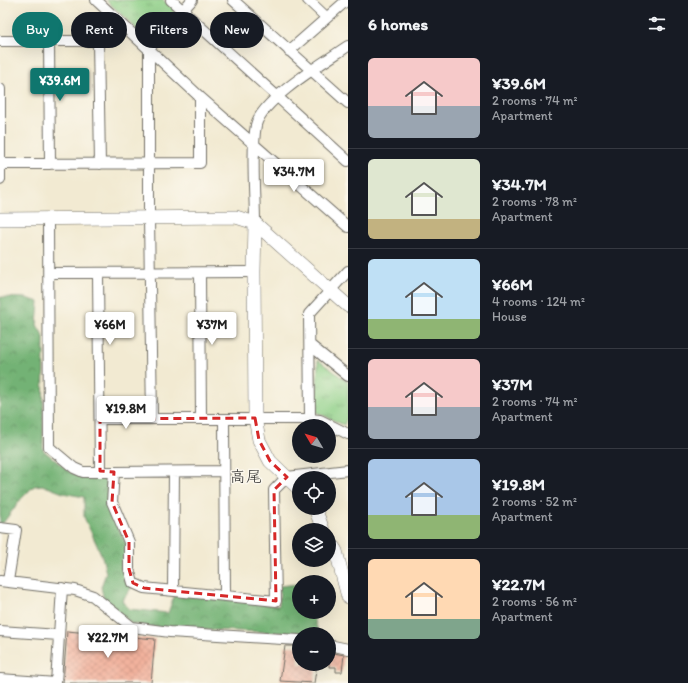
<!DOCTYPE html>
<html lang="en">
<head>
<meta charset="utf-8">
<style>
	body { margin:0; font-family:Itim,"Klee One",sans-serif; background:#20242c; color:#f1f3f6; height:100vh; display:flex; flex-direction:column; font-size:15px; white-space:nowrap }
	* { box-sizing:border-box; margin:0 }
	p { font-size:13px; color:#9ea1a6 }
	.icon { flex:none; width:22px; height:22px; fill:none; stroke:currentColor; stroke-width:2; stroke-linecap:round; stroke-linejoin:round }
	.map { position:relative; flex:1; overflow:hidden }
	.sheet { display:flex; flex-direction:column; background:#171b24; width:340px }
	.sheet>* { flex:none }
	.hud { position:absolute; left:12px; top:12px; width:276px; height:36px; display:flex; gap:8px }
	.needle { width:26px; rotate:308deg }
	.tools { position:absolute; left:292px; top:419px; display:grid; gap:8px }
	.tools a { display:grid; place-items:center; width:44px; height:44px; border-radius:50%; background:#171b24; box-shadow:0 4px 16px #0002; font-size:20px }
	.price { position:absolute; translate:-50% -34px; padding:0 9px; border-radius:4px; background:#fff; color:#222; font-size:13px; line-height:26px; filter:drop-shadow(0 1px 2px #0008) }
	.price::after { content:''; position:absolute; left:50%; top:24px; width:12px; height:9px; margin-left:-6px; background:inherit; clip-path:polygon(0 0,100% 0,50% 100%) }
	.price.on { background:#0f766e; color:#fff }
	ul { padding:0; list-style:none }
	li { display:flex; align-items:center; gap:12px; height:100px; padding:0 20px }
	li+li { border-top:1px solid #363941 }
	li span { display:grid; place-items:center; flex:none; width:112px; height:80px; border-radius:6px; color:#555 }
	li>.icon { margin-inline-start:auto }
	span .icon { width:48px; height:48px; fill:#fffc; stroke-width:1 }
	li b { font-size:17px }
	h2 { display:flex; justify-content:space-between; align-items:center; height:48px; padding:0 20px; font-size:17px }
	.tag { padding:0 14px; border-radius:18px; background:#171b24; box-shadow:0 4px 16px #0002; font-size:14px; line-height:36px }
	.tag.on { background:#0f766e; color:#fff }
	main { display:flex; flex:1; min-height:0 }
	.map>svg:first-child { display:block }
	.forest { fill:url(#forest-crowns); stroke:#4f6e50 }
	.park { fill:url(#park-tufts); stroke:#5d7e5a }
	.building { fill:url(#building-cross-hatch) }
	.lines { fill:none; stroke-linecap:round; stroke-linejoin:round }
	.minor-casing { stroke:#716e65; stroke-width:12 }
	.tertiary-casing { stroke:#716e65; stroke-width:14 }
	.minor { stroke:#fff; stroke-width:10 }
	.tertiary { stroke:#fff; stroke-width:13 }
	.marked { fill:none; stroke:#d62828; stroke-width:3; stroke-dasharray:8 5; stroke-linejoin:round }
	.labels { text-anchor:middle; stroke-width:3; stroke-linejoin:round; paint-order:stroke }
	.quarter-label { font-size:16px; fill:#2b2b2b; stroke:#fbf7ec }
</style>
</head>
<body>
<main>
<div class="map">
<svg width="348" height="683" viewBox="0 0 348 683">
	<defs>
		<pattern id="forest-crowns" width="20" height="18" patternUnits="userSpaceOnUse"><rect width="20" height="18" fill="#73b274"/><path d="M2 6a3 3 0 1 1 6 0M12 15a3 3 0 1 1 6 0" fill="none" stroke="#5f915f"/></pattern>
		<pattern id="park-tufts" width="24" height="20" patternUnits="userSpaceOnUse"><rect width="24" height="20" fill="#8fd088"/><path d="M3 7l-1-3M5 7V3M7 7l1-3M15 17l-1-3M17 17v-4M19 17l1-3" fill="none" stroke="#75a96f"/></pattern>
		<pattern id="building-cross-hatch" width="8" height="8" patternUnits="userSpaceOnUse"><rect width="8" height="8" fill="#f2b29d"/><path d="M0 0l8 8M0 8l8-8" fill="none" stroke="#d09987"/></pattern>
	</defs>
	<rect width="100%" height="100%" fill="#fbf7ec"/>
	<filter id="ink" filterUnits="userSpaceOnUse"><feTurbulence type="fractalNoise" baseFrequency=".025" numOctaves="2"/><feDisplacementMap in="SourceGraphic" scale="8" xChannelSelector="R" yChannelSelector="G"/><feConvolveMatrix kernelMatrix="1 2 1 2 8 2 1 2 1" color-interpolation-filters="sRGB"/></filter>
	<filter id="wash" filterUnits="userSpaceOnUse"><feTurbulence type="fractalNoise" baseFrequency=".012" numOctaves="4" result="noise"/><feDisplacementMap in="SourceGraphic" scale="16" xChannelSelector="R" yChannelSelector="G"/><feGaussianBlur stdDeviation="0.9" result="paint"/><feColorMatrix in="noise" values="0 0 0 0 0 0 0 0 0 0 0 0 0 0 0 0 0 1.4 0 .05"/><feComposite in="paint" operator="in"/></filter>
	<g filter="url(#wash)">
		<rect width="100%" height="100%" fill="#f2ead2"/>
		<path class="forest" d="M0,297L26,298L39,302L37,325L44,337L43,450L70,472L82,478L108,477L109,502L111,515L126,543L132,587L122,601L129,609L168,613L175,593L279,606L280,586L299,584V612H312L319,634L158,628L132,624L104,600L101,587L106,573L102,556L84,517V497L63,493L42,485L34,486L21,499L3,523H0Z"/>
		<path class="park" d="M106,0H163L175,10L148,40Z
			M318,360L348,382V415L344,425L316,412Z"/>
		<g id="blocks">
			<path class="building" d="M67,631L155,639L151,683H63Z
				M285,646H299V664H317L314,683L280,681Z
				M329,652L344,655L342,672H336V667H329Z"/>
		</g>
	</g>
	<g filter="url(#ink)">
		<use href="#blocks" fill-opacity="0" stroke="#716e65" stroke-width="1"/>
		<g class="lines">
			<defs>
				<path id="minor" d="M96,0L200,97L348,227
					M171,0L348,161
					M233,0L348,103
					M308,0L326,17
					M49,40L50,164
					M0,41H98
					M289,51L347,0
					M0,89V180
					M1,164L200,163V97
					M100,164L98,41L118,21
					M48,219L49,447L74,468L83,472H114L112,502L129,542V569L133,583L144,588L276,601L274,490L287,477L348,470
					M255,223C255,195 251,151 256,125C262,99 326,61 348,46
					M49,273L254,272
					M200,273L201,419
					M98,274L100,471
					M310,345L348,376
					M100,419H310L320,420L348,434
					M152,419L149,218V48L192,0
					M310,419L309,314L348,271
					M224,420L225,595
					M114,472L223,471
					M0,528L16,530L8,581
					M0,581L75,590L93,596L132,627L170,632L299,640
					M173,590L174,472
					M0,631L59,635
					M329,645L348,649
					M0,679L56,683
					M56,683L62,588"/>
				<path id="tertiary" d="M0,219L236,217L255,223L348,306
					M255,223L254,272L255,418L259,440L270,461L299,489
					M315,508L323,530
					M329,540L336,551L348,597"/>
			</defs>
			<use href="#minor" class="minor-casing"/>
			<use href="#tertiary" class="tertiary-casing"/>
			<use href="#minor" class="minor"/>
			<use href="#tertiary" class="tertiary"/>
		</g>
	</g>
	<path class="marked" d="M255,418L259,440L270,461L287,477L274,490L276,601L144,588L133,583L129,569V542L112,502L114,472L100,471V419Z"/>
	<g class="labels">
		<g class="quarter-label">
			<text x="246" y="482">高尾</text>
		</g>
	</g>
</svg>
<div class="tools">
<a><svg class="needle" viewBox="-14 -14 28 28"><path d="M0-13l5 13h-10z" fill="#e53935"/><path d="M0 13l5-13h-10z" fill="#9ea1a6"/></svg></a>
<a><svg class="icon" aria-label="locate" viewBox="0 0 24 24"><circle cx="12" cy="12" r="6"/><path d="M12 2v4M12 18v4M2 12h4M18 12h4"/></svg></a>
<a><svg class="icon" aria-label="layers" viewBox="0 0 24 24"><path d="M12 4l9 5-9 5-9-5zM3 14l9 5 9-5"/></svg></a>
<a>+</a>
<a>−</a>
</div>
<b class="price on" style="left:60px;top:102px">¥39.6M</b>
<b class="price" style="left:294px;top:193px">¥34.7M</b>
<b class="price" style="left:110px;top:346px">¥66M</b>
<b class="price" style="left:212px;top:346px">¥37M</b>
<b class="price" style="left:126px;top:430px">¥19.8M</b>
<b class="price" style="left:108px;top:659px">¥22.7M</b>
<div class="hud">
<a class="tag on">Buy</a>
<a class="tag">Rent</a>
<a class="tag">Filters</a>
<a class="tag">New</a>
</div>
</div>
<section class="sheet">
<h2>6 homes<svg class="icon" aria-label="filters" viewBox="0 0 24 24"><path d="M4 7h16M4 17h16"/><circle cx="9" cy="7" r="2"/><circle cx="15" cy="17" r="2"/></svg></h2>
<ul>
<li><span style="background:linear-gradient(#f6c9c9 60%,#9aa5b1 0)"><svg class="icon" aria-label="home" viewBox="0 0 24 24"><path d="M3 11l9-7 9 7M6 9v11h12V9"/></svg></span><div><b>¥39.6M</b><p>2 rooms · 74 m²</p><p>Apartment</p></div></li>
<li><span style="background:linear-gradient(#dfe7d0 75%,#c2b280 0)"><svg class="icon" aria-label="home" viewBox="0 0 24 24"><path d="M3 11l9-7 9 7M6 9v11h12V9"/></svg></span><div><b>¥34.7M</b><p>2 rooms · 78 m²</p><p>Apartment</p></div></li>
<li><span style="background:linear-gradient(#bfe0f5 75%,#8fb573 0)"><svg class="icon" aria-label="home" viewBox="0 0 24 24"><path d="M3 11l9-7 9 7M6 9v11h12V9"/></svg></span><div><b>¥66M</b><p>4 rooms · 124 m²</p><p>House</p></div></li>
<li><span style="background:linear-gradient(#f6c9c9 60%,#9aa5b1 0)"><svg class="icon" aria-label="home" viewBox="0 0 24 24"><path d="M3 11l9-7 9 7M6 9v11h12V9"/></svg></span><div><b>¥37M</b><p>2 rooms · 74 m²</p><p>Apartment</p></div></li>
<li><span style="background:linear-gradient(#a9c7e8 70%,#8fb573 0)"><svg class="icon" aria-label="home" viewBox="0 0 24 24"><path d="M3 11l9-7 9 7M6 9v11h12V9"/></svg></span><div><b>¥19.8M</b><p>2 rooms · 52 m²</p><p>Apartment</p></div></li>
<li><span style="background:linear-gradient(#ffd9b3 75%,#7fa58c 0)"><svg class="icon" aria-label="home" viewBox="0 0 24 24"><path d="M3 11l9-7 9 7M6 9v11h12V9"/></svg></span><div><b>¥22.7M</b><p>2 rooms · 56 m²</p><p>Apartment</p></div></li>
</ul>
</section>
</main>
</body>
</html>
